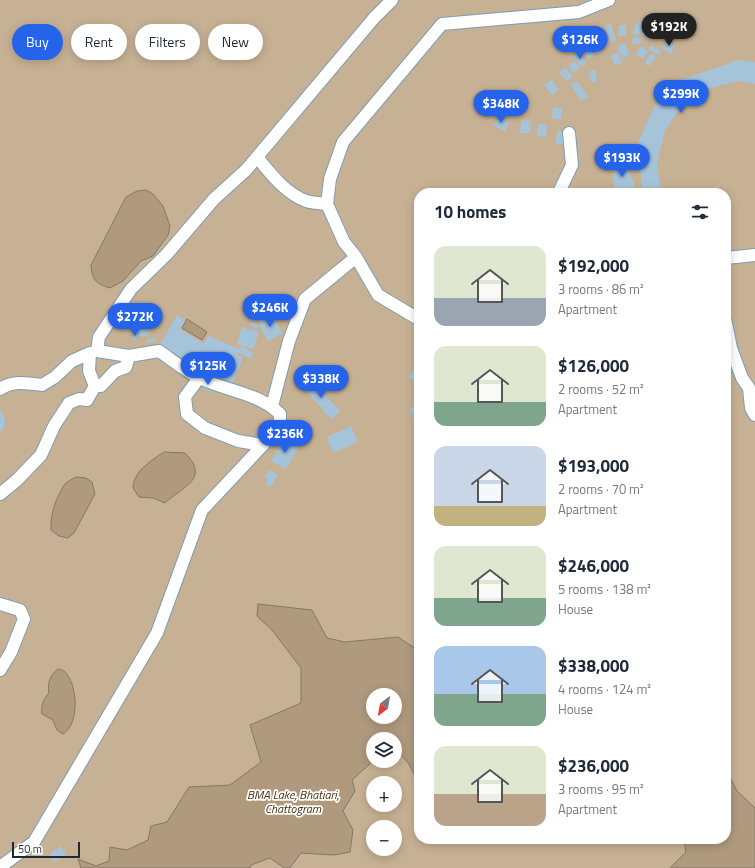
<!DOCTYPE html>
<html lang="en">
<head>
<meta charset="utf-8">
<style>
	body { margin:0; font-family:"Titillium Web",sans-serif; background:#f6f6f7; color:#1f2937; height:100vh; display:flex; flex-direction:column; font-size:15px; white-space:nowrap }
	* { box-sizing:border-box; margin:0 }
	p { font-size:13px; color:#747a83 }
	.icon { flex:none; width:22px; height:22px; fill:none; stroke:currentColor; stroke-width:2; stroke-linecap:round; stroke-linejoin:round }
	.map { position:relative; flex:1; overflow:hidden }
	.drawer { position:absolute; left:414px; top:188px; width:317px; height:656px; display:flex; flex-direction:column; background:#fff; border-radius:16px; box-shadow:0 2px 10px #0003 }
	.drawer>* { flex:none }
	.hud { position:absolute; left:12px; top:24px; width:342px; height:36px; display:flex; gap:8px }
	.needle { width:26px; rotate:211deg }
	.tools { position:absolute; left:366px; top:688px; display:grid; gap:8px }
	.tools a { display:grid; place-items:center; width:36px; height:36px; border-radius:50%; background:#fff; box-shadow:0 2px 10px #0003; font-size:20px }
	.scale { position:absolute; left:12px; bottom:10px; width:68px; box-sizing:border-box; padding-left:4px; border:2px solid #1d2931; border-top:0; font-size:11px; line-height:14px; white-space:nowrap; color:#1d2931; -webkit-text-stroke:3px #fff; paint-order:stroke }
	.price { position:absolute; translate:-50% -34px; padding:0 9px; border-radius:14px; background:#2563eb; color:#fff; font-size:13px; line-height:26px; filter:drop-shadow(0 1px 2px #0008) }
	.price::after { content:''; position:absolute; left:50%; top:24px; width:12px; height:9px; margin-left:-6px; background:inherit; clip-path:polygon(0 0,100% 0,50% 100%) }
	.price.on { background:#222; color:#fff }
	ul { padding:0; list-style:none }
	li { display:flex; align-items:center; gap:12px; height:100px; padding:0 20px }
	li span { display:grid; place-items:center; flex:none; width:112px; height:80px; border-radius:12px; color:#555 }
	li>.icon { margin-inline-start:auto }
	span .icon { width:48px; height:48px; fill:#fffc; stroke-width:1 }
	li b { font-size:17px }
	h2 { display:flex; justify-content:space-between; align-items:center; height:48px; padding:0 20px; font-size:17px }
	.tag { padding:0 14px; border-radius:18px; background:#fff; box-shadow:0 2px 10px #0003; font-size:14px; line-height:36px }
	.tag.on { background:#2563eb; color:#fff }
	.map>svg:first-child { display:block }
	.forest { fill:#c7b194; fill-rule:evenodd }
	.water { fill:#af9a7e; stroke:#837867; fill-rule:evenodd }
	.building { fill:#a6c4d9 }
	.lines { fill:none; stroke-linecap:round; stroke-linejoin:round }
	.minor-casing { stroke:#7f9cb1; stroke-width:14 }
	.minor { stroke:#fff; stroke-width:12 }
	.labels { text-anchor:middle; stroke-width:3.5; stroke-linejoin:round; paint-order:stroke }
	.water-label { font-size:12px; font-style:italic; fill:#47300a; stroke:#fff }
</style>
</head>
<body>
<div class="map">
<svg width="755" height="868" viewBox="0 0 755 868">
	<rect width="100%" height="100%" fill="#fbfbfb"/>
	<path class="forest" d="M0,0H755V868H0ZM419,193H726V839H419ZM373,695H395V717H373ZM373,739H395V761H373ZM373,783H395V805H373ZM373,827H395V849H373Z"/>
	<path class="water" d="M146,190L153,194L163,206L170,226L168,235L153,256L141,261L123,281L110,288C96,284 92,280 91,265L126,197L137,191Z
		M187,319L207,332L202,340L182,328Z
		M164,452L185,453C211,479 182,487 165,503L153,498L139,497L133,488C133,485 134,481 135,479C139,468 155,458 164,452Z
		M76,477L86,478L92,482L95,494L74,533L68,538L59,536L51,530C50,515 56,497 65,484C68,481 72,479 76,477Z
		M258,604L312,610L327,638L345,642L398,637L413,647L419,648V772L414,774L409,764L397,750H395V739H373V761L352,780L355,791L343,811L353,830L350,852L334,855L301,853L290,868H284L270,858L251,865L250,868H81L78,859L96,866L109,861L110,847L127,850L148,840L151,826L167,822L189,787L230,785L261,762L250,725L301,703V668L272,630L257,616ZM373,695H395V717H373Z
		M58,669C60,669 62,670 64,671C78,683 80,724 63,734L57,730L53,720L42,714C41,704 43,700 49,693C47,683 50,675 58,669Z
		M726,770L737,791L755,808V868H670L686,852L685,845L678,839H726Z"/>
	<path class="building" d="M638,21L644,24L639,36L632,33Z
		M647,21L653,24L647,38L641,35Z
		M611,24L616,40L610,42L605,25Z
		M619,25H626V36H619Z
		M603,31L610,44L603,47L597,34Z
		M640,37L641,43L633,44L632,38Z
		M596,38L603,51L597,54L590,42Z
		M667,41L675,46L671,54L662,48Z
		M624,43L630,54L623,58L617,47Z
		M651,45L661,51L659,55L648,49Z
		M589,46L594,56L588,59L582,49Z
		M641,46L648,51L643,59L636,54Z
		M578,52L587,63L581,67L573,57Z
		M618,52L622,63L615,65L611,55Z
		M651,53L656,56L650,66L645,63Z
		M739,60L755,62V84L738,81L691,93L665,130L657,162L661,193H643L637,145L655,105L680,80Z
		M574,61L580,68L574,73L568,66Z
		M565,67L573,76L567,81L559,73Z
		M595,70L597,81L591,82L589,71Z
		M552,80L559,90L552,95L544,85Z
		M577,81L588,97L581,101L571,85Z
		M524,95L531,105L524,111L517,101Z
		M553,107L562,108L561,120L552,119Z
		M497,118L509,122L505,131L494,126Z
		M521,120L531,121L530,133H520Z
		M538,124L547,125L546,137L537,136Z
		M557,131L567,132L565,144H556Z
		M612,160L625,162L634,184V193H617L614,184Z
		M177,315L185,320L180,329L204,344L208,336L240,349L237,355L243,357L233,383L227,380L224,386L192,373L195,366L160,345Z
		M273,315L282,334L267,341L258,321Z
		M144,319H147L151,324L147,328L149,335L139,337L138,331L133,332L129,327L133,322L137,325L142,324Z
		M251,321L259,325L257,329L249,325Z
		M242,327L259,332L253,349L237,344Z
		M137,334L138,339L132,340V335Z
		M155,338L156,342L147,343V339Z
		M242,346L253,353L250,359L238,352Z
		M416,366L419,368V375L415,381L408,377Z
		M309,378L340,411L331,419L301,385Z
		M205,381L214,385L211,392L202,388Z
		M419,404V418L414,420L410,408Z
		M0,409L4,417L5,423L3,429L0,432Z
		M351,426L358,442L333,453L327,437Z
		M285,438L299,446L286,469L271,461Z
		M269,470L278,475L270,487L265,484L268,480L264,477Z
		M60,846L66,854L54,862L49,855Z"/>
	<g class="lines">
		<defs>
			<path id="minor" d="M257,157C270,173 285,193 306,201C312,203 321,203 327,204
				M561,193L560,190L572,165L569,133
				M356,257L378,295L415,317H419
				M726,258L755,255
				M726,323L731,348L742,378L749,388L751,408L755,415
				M199,378L185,397L187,414L205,428L238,441L263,445
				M0,389C12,380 28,383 42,385L55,377L72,361L90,353L89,371L95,386
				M272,406L289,341L305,299L356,257L344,242L327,204L330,179L343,142L442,24L579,12L609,0
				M0,494L17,480L41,455L54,426L69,403L79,399L87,400L95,386H101L115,371L126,367L129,356
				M0,604L20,610L24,619L11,652L0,670
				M0,867L34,842L157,633L202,510L263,445L280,421V414C259,393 226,391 200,378C186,372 171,359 159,351L129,356L97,351L99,337L131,289L167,254L214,199L246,170L374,18L392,0"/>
		</defs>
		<use href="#minor" class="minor-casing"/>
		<use href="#minor" class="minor"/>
	</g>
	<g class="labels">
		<g class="water-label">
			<text x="293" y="799">BMA Lake, Bhatiari,<tspan x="293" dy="14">Chattogram</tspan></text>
		</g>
	</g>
</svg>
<div class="tools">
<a><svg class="needle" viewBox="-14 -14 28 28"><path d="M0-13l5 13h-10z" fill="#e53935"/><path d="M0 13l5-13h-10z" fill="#747a83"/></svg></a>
<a><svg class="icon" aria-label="layers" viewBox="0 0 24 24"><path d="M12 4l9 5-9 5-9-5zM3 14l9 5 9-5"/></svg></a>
<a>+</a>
<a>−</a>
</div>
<div class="scale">50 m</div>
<b class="price on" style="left:669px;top:47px">$192K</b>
<b class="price" style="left:580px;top:60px">$126K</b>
<b class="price" style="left:681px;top:114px">$299K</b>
<b class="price" style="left:501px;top:124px">$348K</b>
<b class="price" style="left:622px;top:178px">$193K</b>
<b class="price" style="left:270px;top:328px">$246K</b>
<b class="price" style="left:135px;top:337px">$272K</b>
<b class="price" style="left:208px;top:386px">$125K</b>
<b class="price" style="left:321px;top:399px">$338K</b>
<b class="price" style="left:285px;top:454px">$236K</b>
<div class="hud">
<a class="tag on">Buy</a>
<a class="tag">Rent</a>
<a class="tag">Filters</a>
<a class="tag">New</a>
</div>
<section class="drawer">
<h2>10 homes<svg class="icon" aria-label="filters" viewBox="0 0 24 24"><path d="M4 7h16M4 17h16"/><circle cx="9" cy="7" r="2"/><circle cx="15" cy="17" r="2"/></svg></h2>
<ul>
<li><span style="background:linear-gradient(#dfe7d0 65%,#9aa5b1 0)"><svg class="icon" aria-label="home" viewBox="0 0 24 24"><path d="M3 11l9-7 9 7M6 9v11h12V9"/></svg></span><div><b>$192,000</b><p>3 rooms · 86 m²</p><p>Apartment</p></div></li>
<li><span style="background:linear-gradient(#dfe7d0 70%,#7fa58c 0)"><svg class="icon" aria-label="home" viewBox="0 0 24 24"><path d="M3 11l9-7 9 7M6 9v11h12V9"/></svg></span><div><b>$126,000</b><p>2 rooms · 52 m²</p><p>Apartment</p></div></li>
<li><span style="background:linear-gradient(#c9d6e8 75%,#c2b280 0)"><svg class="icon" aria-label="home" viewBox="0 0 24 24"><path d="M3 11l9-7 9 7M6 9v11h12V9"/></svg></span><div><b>$193,000</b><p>2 rooms · 70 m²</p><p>Apartment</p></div></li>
<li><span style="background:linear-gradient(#dfe7d0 65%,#7fa58c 0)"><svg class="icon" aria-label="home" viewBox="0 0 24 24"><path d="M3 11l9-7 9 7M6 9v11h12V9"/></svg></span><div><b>$246,000</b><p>5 rooms · 138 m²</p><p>House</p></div></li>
<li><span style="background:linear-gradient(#a9c7e8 60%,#7fa58c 0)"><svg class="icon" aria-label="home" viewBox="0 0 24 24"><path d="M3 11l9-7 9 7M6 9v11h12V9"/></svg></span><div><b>$338,000</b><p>4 rooms · 124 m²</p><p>House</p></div></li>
<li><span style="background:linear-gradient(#dfe7d0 60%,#b9a48a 0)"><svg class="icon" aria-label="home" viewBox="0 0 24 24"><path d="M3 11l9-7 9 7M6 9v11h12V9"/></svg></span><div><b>$236,000</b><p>3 rooms · 95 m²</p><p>Apartment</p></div></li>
</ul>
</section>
</div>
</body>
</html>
